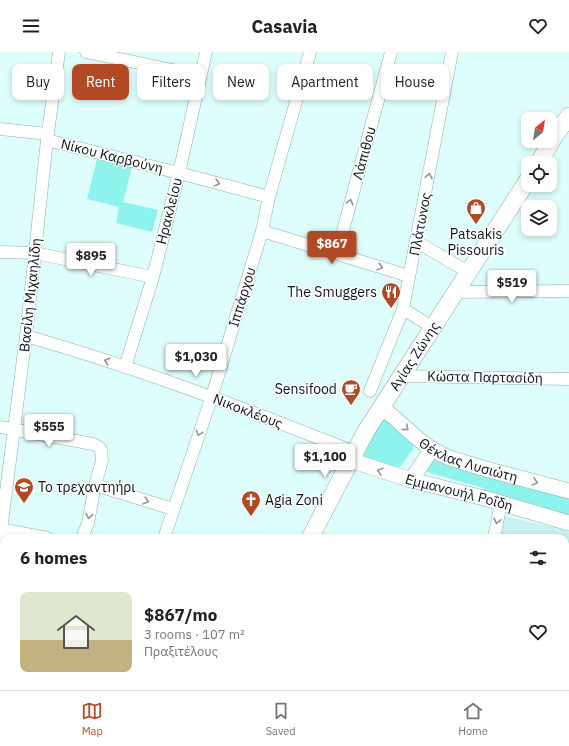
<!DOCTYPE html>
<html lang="en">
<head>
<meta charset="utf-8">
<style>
	body { margin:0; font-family:"IBM Plex Sans",sans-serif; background:#f6f6f6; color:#202124; height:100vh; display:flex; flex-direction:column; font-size:15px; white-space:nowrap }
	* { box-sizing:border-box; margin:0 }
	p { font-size:13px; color:#757577 }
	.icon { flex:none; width:22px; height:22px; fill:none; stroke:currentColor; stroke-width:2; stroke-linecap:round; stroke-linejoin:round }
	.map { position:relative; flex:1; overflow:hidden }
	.panel { position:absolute; left:0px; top:482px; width:569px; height:156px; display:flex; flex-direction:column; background:#fff; border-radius:12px 12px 0 0; box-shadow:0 2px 6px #0003 }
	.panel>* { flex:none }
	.guide { position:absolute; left:12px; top:12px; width:545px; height:36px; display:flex; gap:8px }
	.needle { width:26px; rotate:30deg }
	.fabs { position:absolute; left:521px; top:60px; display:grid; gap:8px }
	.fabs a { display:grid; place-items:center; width:36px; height:36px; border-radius:8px; background:#fff; box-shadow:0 2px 6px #0003; font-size:20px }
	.price { position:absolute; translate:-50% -34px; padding:0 9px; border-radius:4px; background:#fff; color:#222; font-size:13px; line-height:26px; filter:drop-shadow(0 1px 2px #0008) }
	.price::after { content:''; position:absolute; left:50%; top:24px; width:12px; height:9px; margin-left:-6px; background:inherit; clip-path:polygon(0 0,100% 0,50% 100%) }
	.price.selected { background:#b14a24; color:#fff }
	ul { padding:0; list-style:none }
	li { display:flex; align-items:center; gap:12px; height:100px; padding:0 20px }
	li+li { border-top:1px solid #e0e0e0 }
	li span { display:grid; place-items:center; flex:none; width:112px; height:80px; border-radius:8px; color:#555 }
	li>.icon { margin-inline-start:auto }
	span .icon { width:48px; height:48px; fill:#fffc; stroke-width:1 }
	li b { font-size:17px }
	h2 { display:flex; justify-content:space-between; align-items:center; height:48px; padding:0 20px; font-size:17px }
	.pill { padding:0 14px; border-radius:8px; background:#fff; box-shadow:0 2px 6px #0003; font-size:14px; line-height:36px }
	.pill.selected { background:#b14a24; color:#fff }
	header { display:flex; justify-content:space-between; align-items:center; height:52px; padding:0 20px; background:#fff; font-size:18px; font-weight:700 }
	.dock { display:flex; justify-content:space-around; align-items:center; height:56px; border-top:1px solid #e0e0e0; background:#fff; font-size:11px; color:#757577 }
	.dock a { display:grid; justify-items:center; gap:2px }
	.dock .selected { color:#b14a24 }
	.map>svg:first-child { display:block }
	.built { fill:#c8f2ef }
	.green { fill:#8ef3ec }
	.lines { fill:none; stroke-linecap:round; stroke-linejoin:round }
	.minor-casing { stroke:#8eadaa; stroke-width:13 }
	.tertiary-casing { stroke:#8eadaa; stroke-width:16 }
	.secondary-casing { stroke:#8eadaa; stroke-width:18 }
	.minor { stroke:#fff; stroke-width:12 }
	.tertiary { stroke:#fff; stroke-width:15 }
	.secondary { stroke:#fff; stroke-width:17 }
	.oneway { stroke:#919696 }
	.labels { text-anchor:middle; stroke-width:3; stroke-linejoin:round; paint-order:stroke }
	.street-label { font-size:14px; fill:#0a1615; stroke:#fff }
	.poi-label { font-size:14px; fill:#0a1615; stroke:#fff; text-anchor:end }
</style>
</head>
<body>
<header><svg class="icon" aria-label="menu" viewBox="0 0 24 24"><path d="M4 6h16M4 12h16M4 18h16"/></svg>Casavia<svg class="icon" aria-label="heart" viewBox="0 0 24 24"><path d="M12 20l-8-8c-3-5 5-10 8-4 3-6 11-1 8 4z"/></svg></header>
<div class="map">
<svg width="569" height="638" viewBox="0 0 569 638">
	<rect width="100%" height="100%" fill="#ddfefb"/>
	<path class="built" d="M499,463L569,479V523L565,522V486H492Z"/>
	<path class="green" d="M97,107L132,115L123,150L158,158L152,180L116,171L119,155L87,147Z
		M381,366L390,371L413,393V397L400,415L392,414L364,405L363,401Z
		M431,407L569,446V465L483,441V436L427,420Z"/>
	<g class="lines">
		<defs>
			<path id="minor" d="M86,0L201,24
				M0,77L48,82
				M47,88L179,121L269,145
				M262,179L409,224
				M417,190L468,220
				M0,200L35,201L153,225
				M337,201L391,0
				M455,240L569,239
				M403,257L432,275
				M26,284C138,316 246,357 354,400
				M125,315L153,225L179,121L206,0
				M401,324L569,327
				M370,339L403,257L452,0
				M0,375L93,392L99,395L101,398L102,409L95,433L88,471L82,486
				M95,433L173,457
				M0,477L47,486
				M0,486L26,284L47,88L59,0
				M164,486L212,344L262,179L269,145L310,0
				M494,486L501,451
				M565,580L569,581"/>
			<g id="tertiary">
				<path id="s1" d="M381,354L418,387L432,397L447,405L482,416L569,439"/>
				<path id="s2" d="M350,408L411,428L484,446L569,471"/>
				<path d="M411,428L432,397"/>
			</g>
			<g id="secondary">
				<path d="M539,111L553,86L569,64"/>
				<path id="s3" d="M310,486L366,379L528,128"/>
				<path d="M212,638L215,634"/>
			</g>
		</defs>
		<use href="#minor" class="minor-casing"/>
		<use href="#tertiary" class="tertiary-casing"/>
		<use href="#secondary" class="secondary-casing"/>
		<use href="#minor" class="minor"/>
		<use href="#tertiary" class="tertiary"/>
		<use href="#secondary" class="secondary"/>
	</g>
	<defs><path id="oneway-chevron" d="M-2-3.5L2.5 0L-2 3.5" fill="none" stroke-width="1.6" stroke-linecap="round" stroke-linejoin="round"/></defs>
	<g class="oneway">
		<use href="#oneway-chevron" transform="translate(429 124) rotate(-79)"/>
		<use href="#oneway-chevron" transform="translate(217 131) rotate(15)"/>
		<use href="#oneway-chevron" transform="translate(350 150) rotate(-75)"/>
		<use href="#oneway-chevron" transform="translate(380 215) rotate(18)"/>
		<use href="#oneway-chevron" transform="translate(107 309) rotate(-162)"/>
		<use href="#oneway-chevron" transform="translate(406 376) rotate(41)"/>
		<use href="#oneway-chevron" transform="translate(199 381) rotate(109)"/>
		<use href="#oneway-chevron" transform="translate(380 419) rotate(-163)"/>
		<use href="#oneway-chevron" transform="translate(535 430) rotate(15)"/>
		<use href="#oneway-chevron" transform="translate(146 449) rotate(17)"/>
		<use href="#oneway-chevron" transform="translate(89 464) rotate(101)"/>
		<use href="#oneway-chevron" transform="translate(497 469) rotate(102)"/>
	</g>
	<defs>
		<symbol id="shop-pin" viewBox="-11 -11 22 30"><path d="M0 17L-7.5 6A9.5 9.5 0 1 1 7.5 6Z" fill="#b14a24" stroke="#fff"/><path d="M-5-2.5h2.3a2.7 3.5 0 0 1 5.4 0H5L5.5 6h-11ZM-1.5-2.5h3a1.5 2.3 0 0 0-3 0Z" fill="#fff"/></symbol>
		<symbol id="restaurant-pin" viewBox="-11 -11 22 30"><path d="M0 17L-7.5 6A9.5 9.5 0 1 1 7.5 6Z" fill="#b14a24" stroke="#fff"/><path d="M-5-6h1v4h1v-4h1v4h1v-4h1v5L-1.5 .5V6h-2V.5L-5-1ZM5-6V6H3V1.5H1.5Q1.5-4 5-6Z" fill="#fff"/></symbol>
		<symbol id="cafe-pin" viewBox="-11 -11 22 30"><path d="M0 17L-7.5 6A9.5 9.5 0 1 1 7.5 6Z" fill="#b14a24" stroke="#fff"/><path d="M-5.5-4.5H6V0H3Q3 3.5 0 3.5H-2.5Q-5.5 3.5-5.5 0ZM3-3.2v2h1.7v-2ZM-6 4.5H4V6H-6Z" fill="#fff"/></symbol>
		<symbol id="school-pin" viewBox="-11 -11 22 30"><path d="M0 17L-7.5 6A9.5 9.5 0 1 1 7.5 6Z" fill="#b14a24" stroke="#fff"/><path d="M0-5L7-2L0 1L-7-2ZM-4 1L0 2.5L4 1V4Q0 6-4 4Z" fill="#fff"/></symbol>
		<symbol id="church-pin" viewBox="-11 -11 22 30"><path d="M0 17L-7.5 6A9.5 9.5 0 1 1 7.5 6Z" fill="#b14a24" stroke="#fff"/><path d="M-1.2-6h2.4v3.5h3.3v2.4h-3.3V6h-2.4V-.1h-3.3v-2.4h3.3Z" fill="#fff"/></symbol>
	</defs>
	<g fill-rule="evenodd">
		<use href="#shop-pin" x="465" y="145" width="22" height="30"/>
		<use href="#restaurant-pin" x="380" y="229" width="22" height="30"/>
		<use href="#cafe-pin" x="340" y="326" width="22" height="30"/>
		<use href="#school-pin" x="13" y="424" width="22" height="30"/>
		<use href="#church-pin" x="240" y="437" width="22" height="30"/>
	</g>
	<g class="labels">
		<g class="street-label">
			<text transform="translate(364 101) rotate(-75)" y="5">Λάπιθου</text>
			<text transform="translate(112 104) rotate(14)" y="5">Νίκου Καρβούνη</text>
			<text transform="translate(169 159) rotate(-76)" y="5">Ηρακλείου</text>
			<text transform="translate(420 172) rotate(-79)" y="5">Πλάτωνος</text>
			<text transform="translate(30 243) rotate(-84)" y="5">Βασίλη Μιχαηλίδη</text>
			<text transform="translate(242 245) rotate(-73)" y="5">Ιππάρχου</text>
			<text dy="5" stroke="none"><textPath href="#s3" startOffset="210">Αγίας Ζώνης</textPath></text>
			<text transform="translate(485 325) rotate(1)" y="5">Κώστα Παρτασίδη</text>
			<text transform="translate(248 359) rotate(21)" y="5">Νικοκλέους</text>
			<text dy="5" stroke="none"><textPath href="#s1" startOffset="105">Θέκλας Λυσιώτη</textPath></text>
			<text dy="5" stroke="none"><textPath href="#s2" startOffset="114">Εμμανουήλ Ροΐδη</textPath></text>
		</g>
		<g class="poi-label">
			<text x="476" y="187" text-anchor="middle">Patsakis<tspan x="476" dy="16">Pissouris</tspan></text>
			<text x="377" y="245">The Smuggers</text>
			<text x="337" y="342">Sensifood</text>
			<text x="38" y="440" text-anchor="start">Το τρεχαντηήρι</text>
			<text x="265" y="453" text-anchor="start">Agia Zoni</text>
		</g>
	</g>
</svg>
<div class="fabs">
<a><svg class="needle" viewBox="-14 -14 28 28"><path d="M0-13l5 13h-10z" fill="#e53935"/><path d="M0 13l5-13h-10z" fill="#757577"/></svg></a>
<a><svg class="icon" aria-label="locate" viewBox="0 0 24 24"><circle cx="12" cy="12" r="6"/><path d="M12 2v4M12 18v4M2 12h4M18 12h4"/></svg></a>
<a><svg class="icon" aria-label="layers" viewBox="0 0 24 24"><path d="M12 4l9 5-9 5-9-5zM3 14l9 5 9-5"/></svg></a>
</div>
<b class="price selected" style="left:332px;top:213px">$867</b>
<b class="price" style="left:91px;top:225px">$895</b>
<b class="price" style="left:512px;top:252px">$519</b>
<b class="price" style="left:196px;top:326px">$1,030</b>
<b class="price" style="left:49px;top:396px">$555</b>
<b class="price" style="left:325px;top:426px">$1,100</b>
<div class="guide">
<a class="pill">Buy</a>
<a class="pill selected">Rent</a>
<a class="pill">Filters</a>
<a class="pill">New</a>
<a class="pill">Apartment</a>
<a class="pill">House</a>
</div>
<section class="panel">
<h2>6 homes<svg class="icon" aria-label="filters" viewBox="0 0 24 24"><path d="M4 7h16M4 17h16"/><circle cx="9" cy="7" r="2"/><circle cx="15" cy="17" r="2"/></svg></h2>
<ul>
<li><span style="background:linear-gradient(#dfe7d0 60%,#c2b280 0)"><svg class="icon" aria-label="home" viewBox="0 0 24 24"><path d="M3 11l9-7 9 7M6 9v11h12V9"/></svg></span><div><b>$867/mo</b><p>3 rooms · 107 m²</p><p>Πραξιτέλους</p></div><svg class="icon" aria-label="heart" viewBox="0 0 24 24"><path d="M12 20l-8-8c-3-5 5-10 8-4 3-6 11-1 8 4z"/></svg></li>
</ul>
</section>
</div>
<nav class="dock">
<a class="selected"><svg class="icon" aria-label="map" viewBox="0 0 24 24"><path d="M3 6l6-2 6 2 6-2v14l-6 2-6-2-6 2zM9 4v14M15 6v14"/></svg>Map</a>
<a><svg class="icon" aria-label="saved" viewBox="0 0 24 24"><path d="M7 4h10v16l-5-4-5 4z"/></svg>Saved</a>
<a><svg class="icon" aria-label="home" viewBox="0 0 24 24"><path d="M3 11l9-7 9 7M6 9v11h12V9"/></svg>Home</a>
</nav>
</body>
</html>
